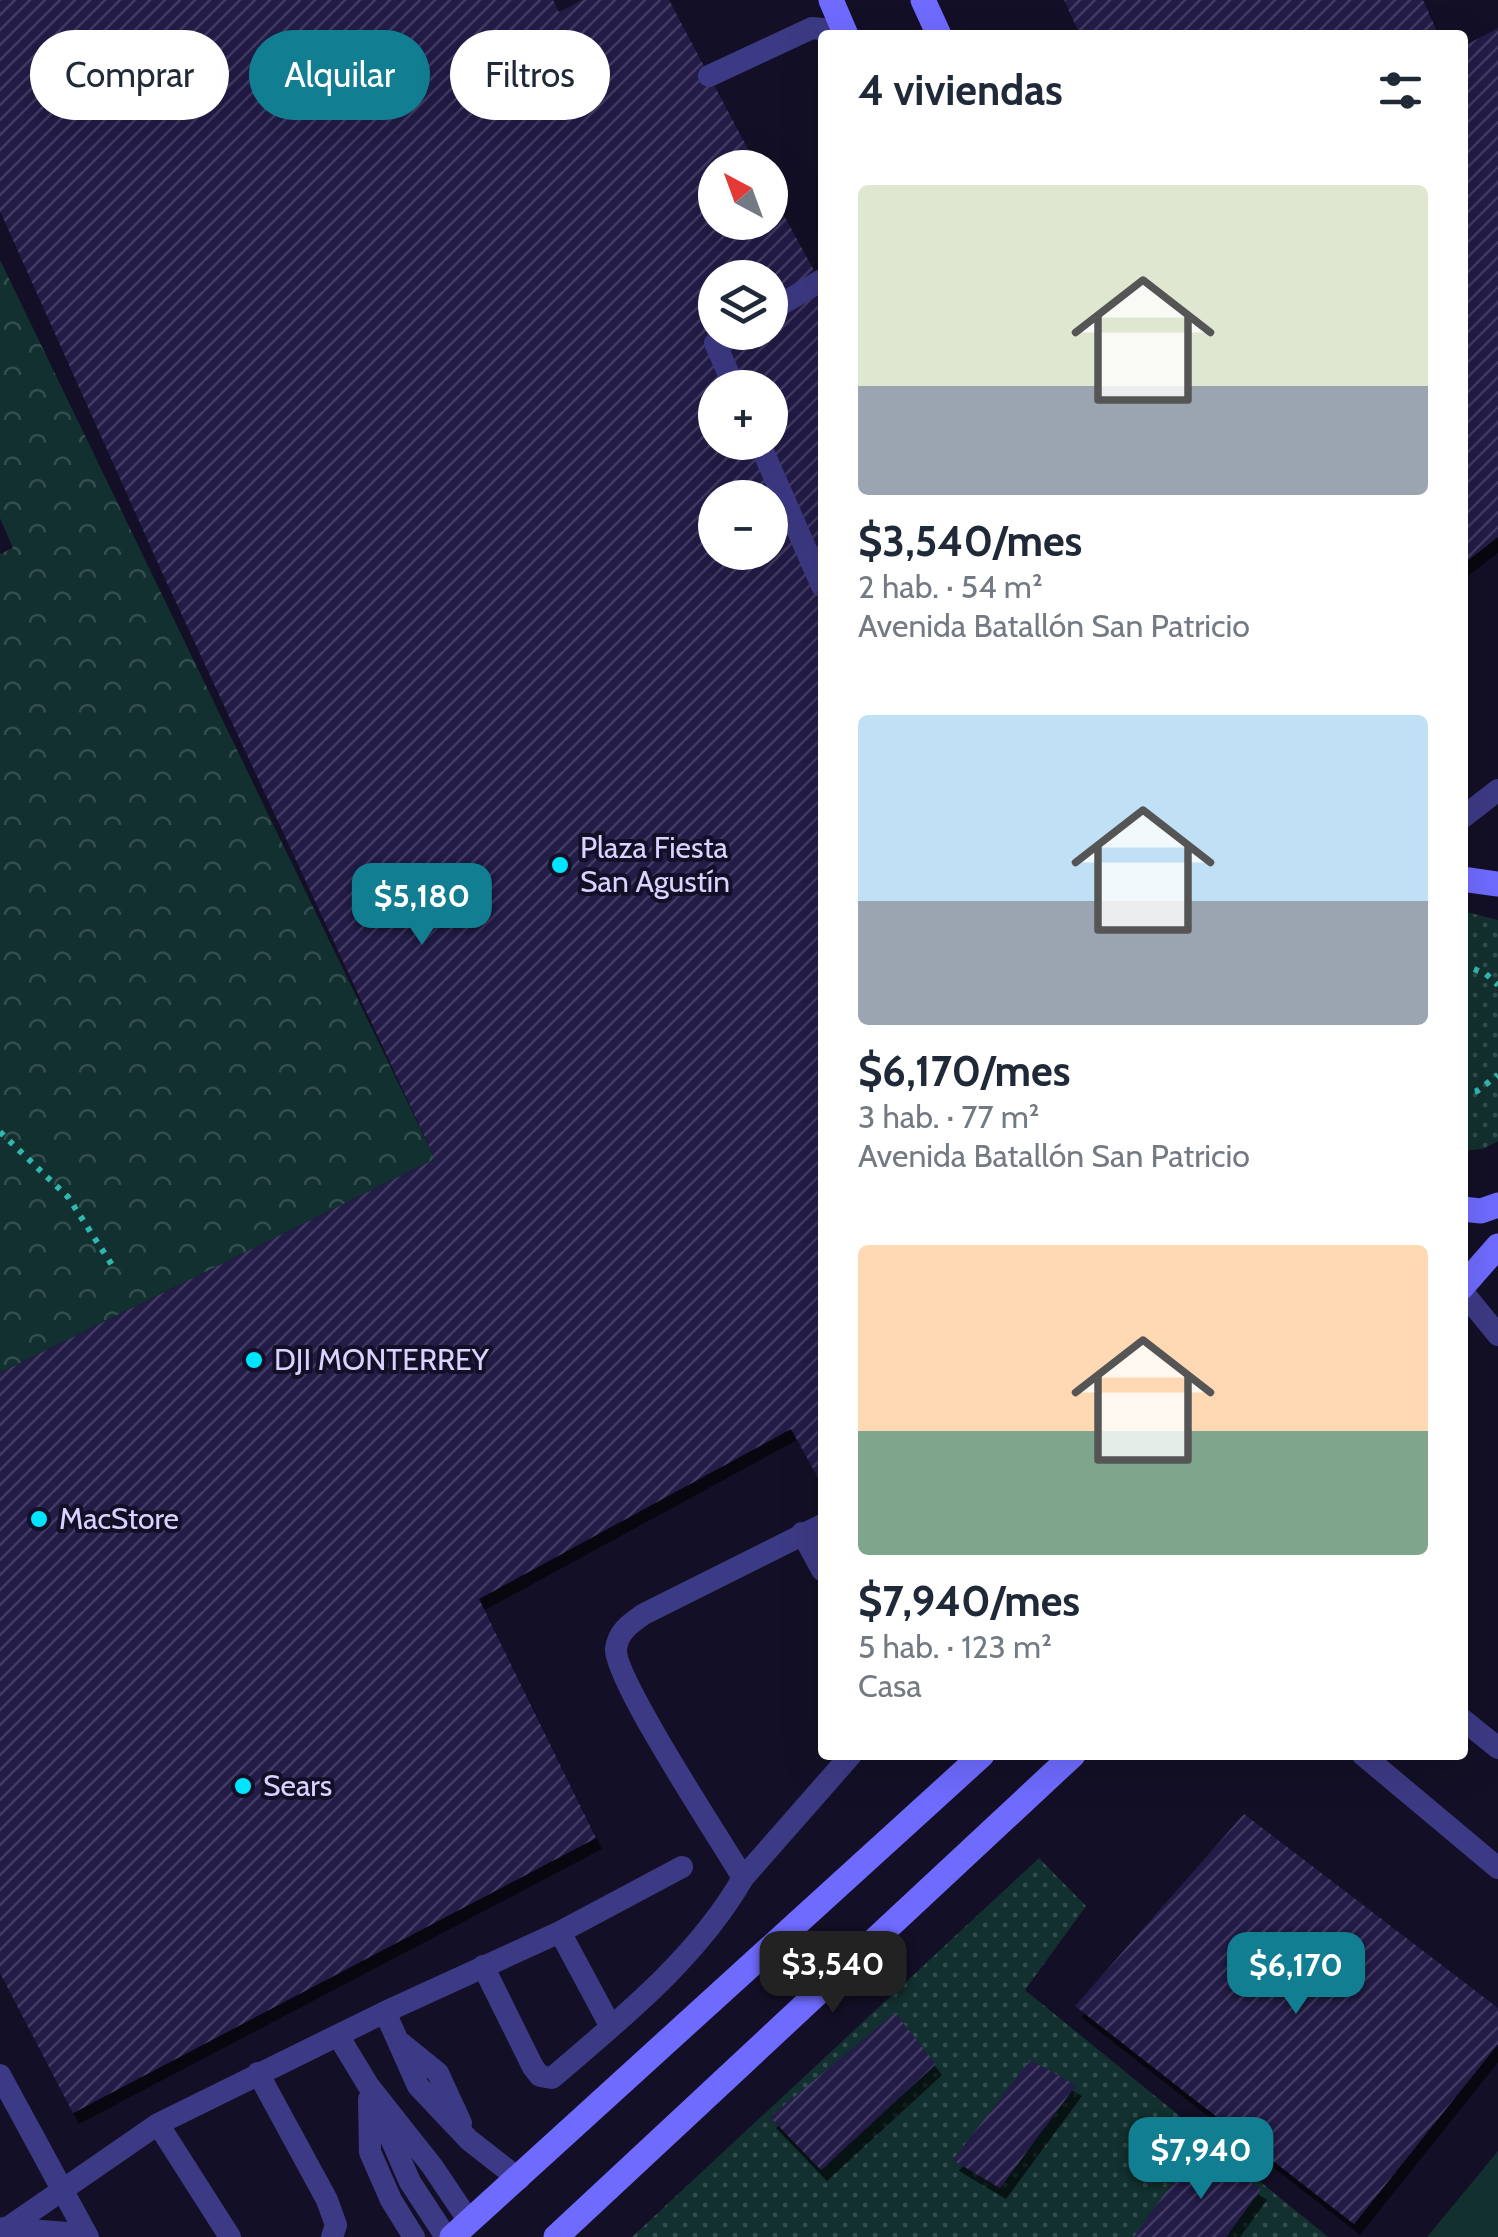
<!DOCTYPE html>
<html lang="es">
<head>
<meta charset="utf-8">
<style>
	body { margin:0; font-family:Cabin,sans-serif; background:#f6f6f7; color:#1f2937; height:100vh; display:flex; flex-direction:column; font-size:38px; white-space:nowrap }
	* { box-sizing:border-box; margin:0 }
	p { font-size:32px; color:#747a83 }
	.icon { flex:none; width:55px; height:55px; fill:none; stroke:currentColor; stroke-width:2; stroke-linecap:round; stroke-linejoin:round }
	.map { position:relative; flex:1; overflow:hidden }
	.sheet { position:absolute; left:818px; top:30px; width:650px; height:1730px; display:flex; flex-direction:column; background:#fff; border-radius:10px; box-shadow:0 10px 40px #0002 }
	.sheet>* { flex:none }
	.banner { position:absolute; left:30px; top:30px; width:638px; height:90px; display:flex; gap:20px }
	.needle { width:65px; rotate:319deg }
	.tools { position:absolute; left:698px; top:150px; display:grid; gap:20px }
	.tools a { display:grid; place-items:center; width:90px; height:90px; border-radius:50%; background:#fff; box-shadow:0 10px 40px #0002; font-size:50px }
	.price { position:absolute; translate:-50% -85px; padding:0 22px; border-radius:20px; background:#117e91; color:#fff; font-size:32px; line-height:65px; filter:drop-shadow(0 2px 5px #0008) }
	.price::after { content:''; position:absolute; left:50%; top:60px; width:30px; height:22px; margin-left:-15px; background:inherit; clip-path:polygon(0 0,100% 0,50% 100%) }
	.price.selected { background:#222; color:#fff }
	ul { padding:0; list-style:none }
	li { display:grid; align-content:center; gap:20px; height:530px; padding:0 40px }
	li span { display:grid; place-items:center; height:310px; border-radius:10px; color:#555 }
	li>.icon { margin-inline-start:auto }
	span .icon { width:180px; height:180px; fill:#fffc; stroke-width:1 }
	li b { font-size:42px }
	h2 { display:flex; justify-content:space-between; align-items:center; height:120px; padding:0 40px; font-size:42px }
	.tag { padding:0 35px; border-radius:45px; background:#fff; box-shadow:0 10px 40px #0002; font-size:35px; line-height:90px }
	.tag.selected { background:#117e91; color:#fff }
	.map>svg:first-child { display:block }
	.grass { fill:url(#grass-dots) }
	.park { fill:url(#park-crowns) }
	.pitch { fill:#12302f }
	.building { fill:url(#building-hatch); fill-rule:evenodd; filter:url(#shadow) }
	.lines { fill:none; stroke-linecap:round; stroke-linejoin:round }
	.path { stroke:#2fb8b0; stroke-width:6; stroke-dasharray:5 8; stroke-linecap:butt }
	.lane { stroke:#3d3a85; stroke-width:22 }
	.secondary { stroke:#6f6bff; stroke-width:25 }
	.lane-bridge { stroke:#3d3a85; stroke-width:22 }
	.poi-dot { fill:#00e5ff; stroke:#130f26; stroke-width:4 }
	.labels { text-anchor:middle; stroke-width:8; stroke-linejoin:round; paint-order:stroke }
	.poi-label { font-size:30px; fill:#d9d4ff; stroke:#130f26; text-anchor:start }
</style>
</head>
<body>
<div class="map">
<svg width="1498" height="2237" viewBox="0 0 1498 2237">
	<defs>
		<pattern id="grass-dots" width="8" height="8" patternUnits="userSpaceOnUse" patternTransform="scale(2.5)"><rect width="8" height="8" fill="#12302f"/><path d="M2 2h.1M6 6h.1" fill="none" stroke="#344d4e" stroke-width="1.8" stroke-linecap="round"/></pattern>
		<pattern id="park-crowns" width="20" height="18" patternUnits="userSpaceOnUse" patternTransform="scale(2.5)"><rect width="20" height="18" fill="#12302f"/><path d="M2 6a3 3 0 1 1 6 0M12 15a3 3 0 1 1 6 0" fill="none" stroke="#344d4e"/></pattern>
		<pattern id="building-hatch" width="6" height="6" patternUnits="userSpaceOnUse" patternTransform="scale(2.5)"><rect width="6" height="6" fill="#241b47"/><path d="M-1 1l2-2M0 6l6-6M5 7l2-2" fill="none" stroke="#433b63"/></pattern>
		<filter id="shadow"><feDropShadow dx="6" dy="11" stdDeviation="0" flood-color="#0009"/></filter>
	</defs>
	<rect width="100%" height="100%" fill="#130f26"/>
	<path class="grass" d="M1463,911L1498,920V1141L1483,1149L1463,1151Z
		M1039,1858L1086,1906L1025,1990L1328,2237H632Z"/>
	<path class="park" d="M0,260L435,1159L0,1373V554L13,548L0,518Z"/>
	<path class="pitch" d="M1498,2151V2237H1427Z"/>
	<path class="building" d="M0,0H553L559,12L582,0H669L758,168H715V222H770V190L822,285V1485L791,1429L479,1599L596,1838L73,2113L0,1973V1373L435,1159L161,570L0,211ZM715,278H770V332H715ZM715,388H770V442H715ZM715,498H770V552H715Z
		M1064,0H1423L1439,35H1080Z
		M1498,28V537L1462,565V47Z
		M1244,1814L1498,2008V2044L1354,2224L1075,2006Z
		M895,2013L936,2064L821,2170L770,2117Z
		M1030,2060L1076,2085L1000,2188L953,2160Z
		M1197,2148L1261,2189L1226,2237H1134Z"/>
	<g class="lines">
		<path class="path" d="M1462,964L1486,974L1498,985
			M1462,1094L1477,1091L1498,1075
			M0,1132L68,1197L112,1265"/>
		<path class="lane" d="M709,76L812,28L844,31
			M770,311L822,280
			M734,332L715,343L735,388
			M759,442L822,586
			M1462,818L1498,790
			M1462,1291L1498,1335
			M822,1525L644,1614C631,1623 618,1631 616,1649C614,1679 722,1842 743,1878L851,1755
			M802,1533L822,1570
			M1462,1719L1498,1748
			M1363,1755L1498,1868
			M560,1932L611,2027
			M483,1966L533,2067L540,2076L552,2078C622,2018 697,1958 743,1878
			M385,2012L418,2086L469,2140L519,2179
			M339,2037L368,2085L432,2166L469,2221
			M401,2043L438,2073L461,2123
			M258,2073L327,2200L336,2225L332,2237
			M369,2099L370,2152L391,2200L414,2237
			M381,2116L410,2182L446,2237
			M158,2124L230,2237
			M3,2228L68,2233L74,2237
			M0,2233L158,2124L385,2012L560,1932L682,1867"/>
		<path class="secondary" d="M831,0L846,35
			M923,0L939,35
			M1462,879L1498,884
			M1462,1209L1481,1211L1498,1205
			M1462,1287L1498,1246
			M452,2237L982,1755
			M556,2237L1073,1755"/>
		<path class="lane-bridge" d="M0,2075L88,2237"/>
	</g>
	<g class="poi-dot">
		<circle cx="560" cy="865" r="10"/>
		<circle cx="254" cy="1360" r="10"/>
		<circle cx="39" cy="1519" r="10"/>
		<circle cx="243" cy="1786" r="10"/>
	</g>
	<g class="labels">
		<g class="poi-label">
			<text x="580" y="858">Plaza Fiesta<tspan x="580" dy="34">San Agustín</tspan></text>
			<text x="274" y="1370">DJI MONTERREY</text>
			<text x="59" y="1529">MacStore</text>
			<text x="263" y="1796">Sears</text>
		</g>
	</g>
</svg>
<div class="tools">
<a><svg class="needle" viewBox="-14 -14 28 28"><path d="M0-13l5 13h-10z" fill="#e53935"/><path d="M0 13l5-13h-10z" fill="#747a83"/></svg></a>
<a><svg class="icon" aria-label="layers" viewBox="0 0 24 24"><path d="M12 4l9 5-9 5-9-5zM3 14l9 5 9-5"/></svg></a>
<a>+</a>
<a>−</a>
</div>
<b class="price" style="left:422px;top:948px">$5,180</b>
<b class="price selected" style="left:833px;top:2016px">$3,540</b>
<b class="price" style="left:1296px;top:2017px">$6,170</b>
<b class="price" style="left:1201px;top:2202px">$7,940</b>
<div class="banner">
<a class="tag">Comprar</a>
<a class="tag selected">Alquilar</a>
<a class="tag">Filtros</a>
</div>
<section class="sheet">
<h2>4 viviendas<svg class="icon" aria-label="filters" viewBox="0 0 24 24"><path d="M4 7h16M4 17h16"/><circle cx="9" cy="7" r="2"/><circle cx="15" cy="17" r="2"/></svg></h2>
<ul>
<li><span style="background:linear-gradient(#dfe7d0 65%,#9aa5b1 0)"><svg class="icon" aria-label="home" viewBox="0 0 24 24"><path d="M3 11l9-7 9 7M6 9v11h12V9"/></svg></span><div><b>$3,540/mes</b><p>2 hab. · 54 m²</p><p>Avenida Batallón San Patricio</p></div></li>
<li><span style="background:linear-gradient(#bfe0f5 60%,#9aa5b1 0)"><svg class="icon" aria-label="home" viewBox="0 0 24 24"><path d="M3 11l9-7 9 7M6 9v11h12V9"/></svg></span><div><b>$6,170/mes</b><p>3 hab. · 77 m²</p><p>Avenida Batallón San Patricio</p></div></li>
<li><span style="background:linear-gradient(#ffd9b3 60%,#7fa58c 0)"><svg class="icon" aria-label="home" viewBox="0 0 24 24"><path d="M3 11l9-7 9 7M6 9v11h12V9"/></svg></span><div><b>$7,940/mes</b><p>5 hab. · 123 m²</p><p>Casa</p></div></li>
</ul>
</section>
</div>
</body>
</html>
